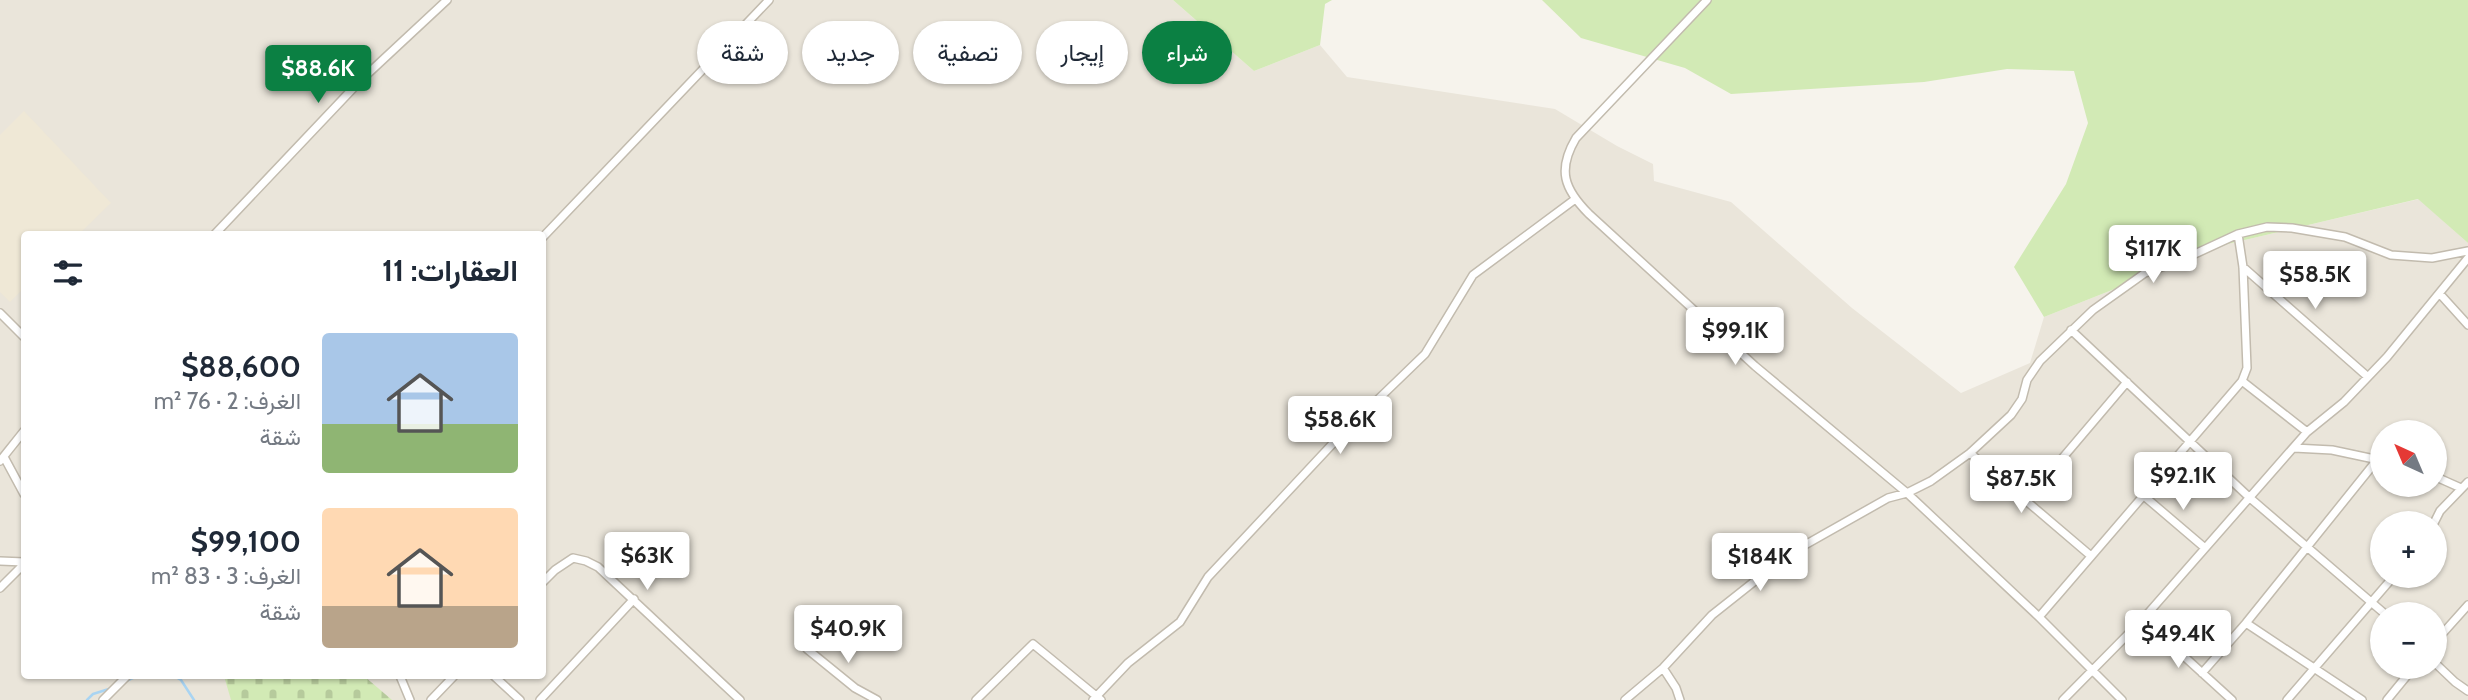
<!DOCTYPE html>
<html lang="ar">
<head>
<meta charset="utf-8">
<style>
	body { margin:0; font-family:Cabin,Vazirmatn,sans-serif; background:#f2f2f3; color:#1f2937; direction:rtl; height:100vh; display:flex; flex-direction:column; font-size:26px; white-space:nowrap }
	* { box-sizing:border-box; margin:0 }
	p { font-size:23px; color:#747a83 }
	.icon { flex:none; width:38px; height:38px; fill:none; stroke:currentColor; stroke-width:2; stroke-linecap:round; stroke-linejoin:round }
	.map { position:relative; flex:1; overflow:hidden; direction:ltr }
	.drawer { position:absolute; left:21px; top:231px; width:525px; height:448px; display:flex; flex-direction:column; background:#fff; border-radius:7px; box-shadow:0 2px 5px #0004; direction:rtl }
	.drawer>* { flex:none }
	.top-card { position:absolute; left:567px; top:21px; width:665px; height:63px; direction:rtl; display:flex; gap:14px }
	.needle { width:46px; rotate:316deg }
	.controls { position:absolute; left:2370px; top:420px; display:grid; gap:14px }
	.controls a { display:grid; place-items:center; width:77px; height:77px; border-radius:50%; background:#fff; box-shadow:0 2px 5px #0004; font-size:35px }
	.price { position:absolute; translate:-50% -60px; padding:0 16px; border-radius:7px; background:#fff; color:#222; font-size:23px; line-height:46px; filter:drop-shadow(0 2px 4px #0008) }
	.price::after { content:''; position:absolute; left:50%; top:42px; width:21px; height:16px; margin-left:-10px; background:inherit; clip-path:polygon(0 0,100% 0,50% 100%) }
	.price.on { background:#0b8043; color:#fff }
	ul { padding:0; list-style:none }
	li { display:flex; align-items:center; gap:21px; height:175px; padding:0 28px }
	li span { display:grid; place-items:center; flex:none; width:196px; height:140px; border-radius:7px; color:#555 }
	li>.icon { margin-inline-start:auto }
	span .icon { width:84px; height:84px; fill:#fffc; stroke-width:1 }
	li b { font-size:30px }
	h2 { display:flex; justify-content:space-between; align-items:center; height:84px; padding:0 28px; font-size:30px }
	.pill { padding:0 24px; border-radius:32px; background:#fff; box-shadow:0 2px 5px #0004; font-size:24px; line-height:63px }
	.pill.on { background:#0b8043; color:#fff }
	.map>svg:first-child { display:block }
	.residential { fill:#eae5da; fill-rule:evenodd }
	.education { fill:#efe8d6 }
	.green { fill:#d2eab5 }
	.cemetery { fill:url(#cemetery-stones) }
	.lines { fill:none; stroke-linecap:round; stroke-linejoin:round }
	.stream { stroke:#a9d4f2; stroke-width:2.5 }
	.minor-casing { stroke:#c2bbae; stroke-width:10 }
	.minor { stroke:#fff; stroke-width:7 }
</style>
</head>
<body>
<div class="map">
<svg width="2468" height="700" viewBox="0 0 2468 700">
	<defs>
		<pattern id="cemetery-stones" width="16" height="16" patternUnits="userSpaceOnUse" patternTransform="scale(1.75)"><rect width="16" height="16" fill="#d2eab5"/><path d="M2 7V4a2 2 0 0 1 4 0v3zM10 15v-3a2 2 0 0 1 4 0v3z" fill="#b6ca9c"/></pattern>
	</defs>
	<rect width="100%" height="100%" fill="#f6f3ec"/>
	<path class="residential" d="M0,0H1173L1254,71L1320,45L1347,77L1555,109L1617,146L1653,164L1654,181L1731,202L1852,308L1961,393L2030,363L2044,317L2228,244L2419,199L2468,243V700H0ZM24,234H542V676H24ZM2382,432H2434V485H2382ZM2382,523H2434V576H2382ZM2382,614H2434V667H2382Z"/>
	<path class="education" d="M24,111L111,203L79,234H24V288L10,302L0,292V135Z"/>
	<path class="green" d="M1173,0H1332L1325,4L1320,45L1254,71Z
		M1542,0H2468V243L2418,199L2228,244L2044,317L2014,267L2066,184L2088,123L2074,71L2007,69L1924,82L1731,94L1685,68L1581,38Z"/>
	<path class="cemetery" d="M224,676H364L392,700H231Z"/>
	<g class="lines">
		<path class="stream" d="M174,676L181,680L194,700
			M124,682L137,676
			M87,700L93,694L112,688"/>
		<defs>
			<path id="minor" d="M1707,0L1576,138C1557,170 1564,189 1589,214L1755,366L1907,493L2039,617L2122,700
				M215,234L360,81L447,0
				M542,238L769,0
				M2243,267L2368,377
				M2440,294L2468,325
				M0,313L24,337
				M2071,330L2250,498L2385,614
				M2242,381L2307,432
				M2294,448L2332,450L2379,460
				M1970,453L2091,556
				M4,457L24,494
				M0,461L24,431
				M2434,476L2461,488
				M2144,496L2205,548
				M2026,501L2127,382
				M2434,523L2440,511L2468,482
				M0,561L24,562
				M542,583L555,570L573,558L586,561L598,567L740,700
				M0,588L24,564
				M2039,617L2242,381L2247,368L2243,267L2238,234
				M2143,619L2232,700
				M2246,623L2362,700
				M2434,643L2468,605
				M807,649L855,688L877,700
				M2434,662L2455,682L2468,691
				M1663,668L1676,688L1680,700
				M2202,673L2246,623L2377,460
				M400,676L410,700
				M494,676L520,700
				M103,700L127,676
				M431,700L454,676
				M540,700L634,599
				M976,700L1033,644L1101,700
				M1093,700L1128,663L1180,622L1208,577L1338,438L1425,354L1473,275L1574,200
				M1625,700L1663,668L1712,615L1789,554L1888,498L1907,493L1931,481L1970,453L2011,415L2022,399L2027,380L2040,361L2093,310L2145,273L2184,259L2238,234L2267,227L2292,228L2345,237L2391,255L2432,258L2468,251
				M2063,700L2143,619L2307,432L2344,402L2387,357L2468,258
				M2287,700L2394,576
				M2387,700L2414,667"/>
		</defs>
		<use href="#minor" class="minor-casing"/>
		<use href="#minor" class="minor"/>
	</g>
</svg>
<div class="controls">
<a><svg class="needle" viewBox="-14 -14 28 28"><path d="M0-13l5 13h-10z" fill="#e53935"/><path d="M0 13l5-13h-10z" fill="#747a83"/></svg></a>
<a>+</a>
<a>−</a>
</div>
<b class="price on" style="left:318px;top:105px">$88.6K</b>
<b class="price" style="left:2153px;top:285px">$117K</b>
<b class="price" style="left:2315px;top:311px">$58.5K</b>
<b class="price" style="left:1735px;top:367px">$99.1K</b>
<b class="price" style="left:1340px;top:456px">$58.6K</b>
<b class="price" style="left:2183px;top:512px">$92.1K</b>
<b class="price" style="left:2021px;top:515px">$87.5K</b>
<b class="price" style="left:647px;top:592px">$63K</b>
<b class="price" style="left:1760px;top:593px">$184K</b>
<b class="price" style="left:848px;top:665px">$40.9K</b>
<b class="price" style="left:2178px;top:670px">$49.4K</b>
<div class="top-card">
<a class="pill on">شراء</a>
<a class="pill">إيجار</a>
<a class="pill">تصفية</a>
<a class="pill">جديد</a>
<a class="pill">شقة</a>
</div>
<section class="drawer">
<h2>العقارات: 11<svg class="icon" aria-label="filters" viewBox="0 0 24 24"><path d="M4 7h16M4 17h16"/><circle cx="9" cy="7" r="2"/><circle cx="15" cy="17" r="2"/></svg></h2>
<ul>
<li><span style="background:linear-gradient(#a9c7e8 65%,#8fb573 0)"><svg class="icon" aria-label="home" viewBox="0 0 24 24"><path d="M3 11l9-7 9 7M6 9v11h12V9"/></svg></span><div><b>$88,600</b><p>الغرف: 2 · 76 m²</p><p>شقة</p></div></li>
<li><span style="background:linear-gradient(#ffd9b3 70%,#b9a48a 0)"><svg class="icon" aria-label="home" viewBox="0 0 24 24"><path d="M3 11l9-7 9 7M6 9v11h12V9"/></svg></span><div><b>$99,100</b><p>الغرف: 3 · 83 m²</p><p>شقة</p></div></li>
</ul>
</section>
</div>
</body>
</html>
